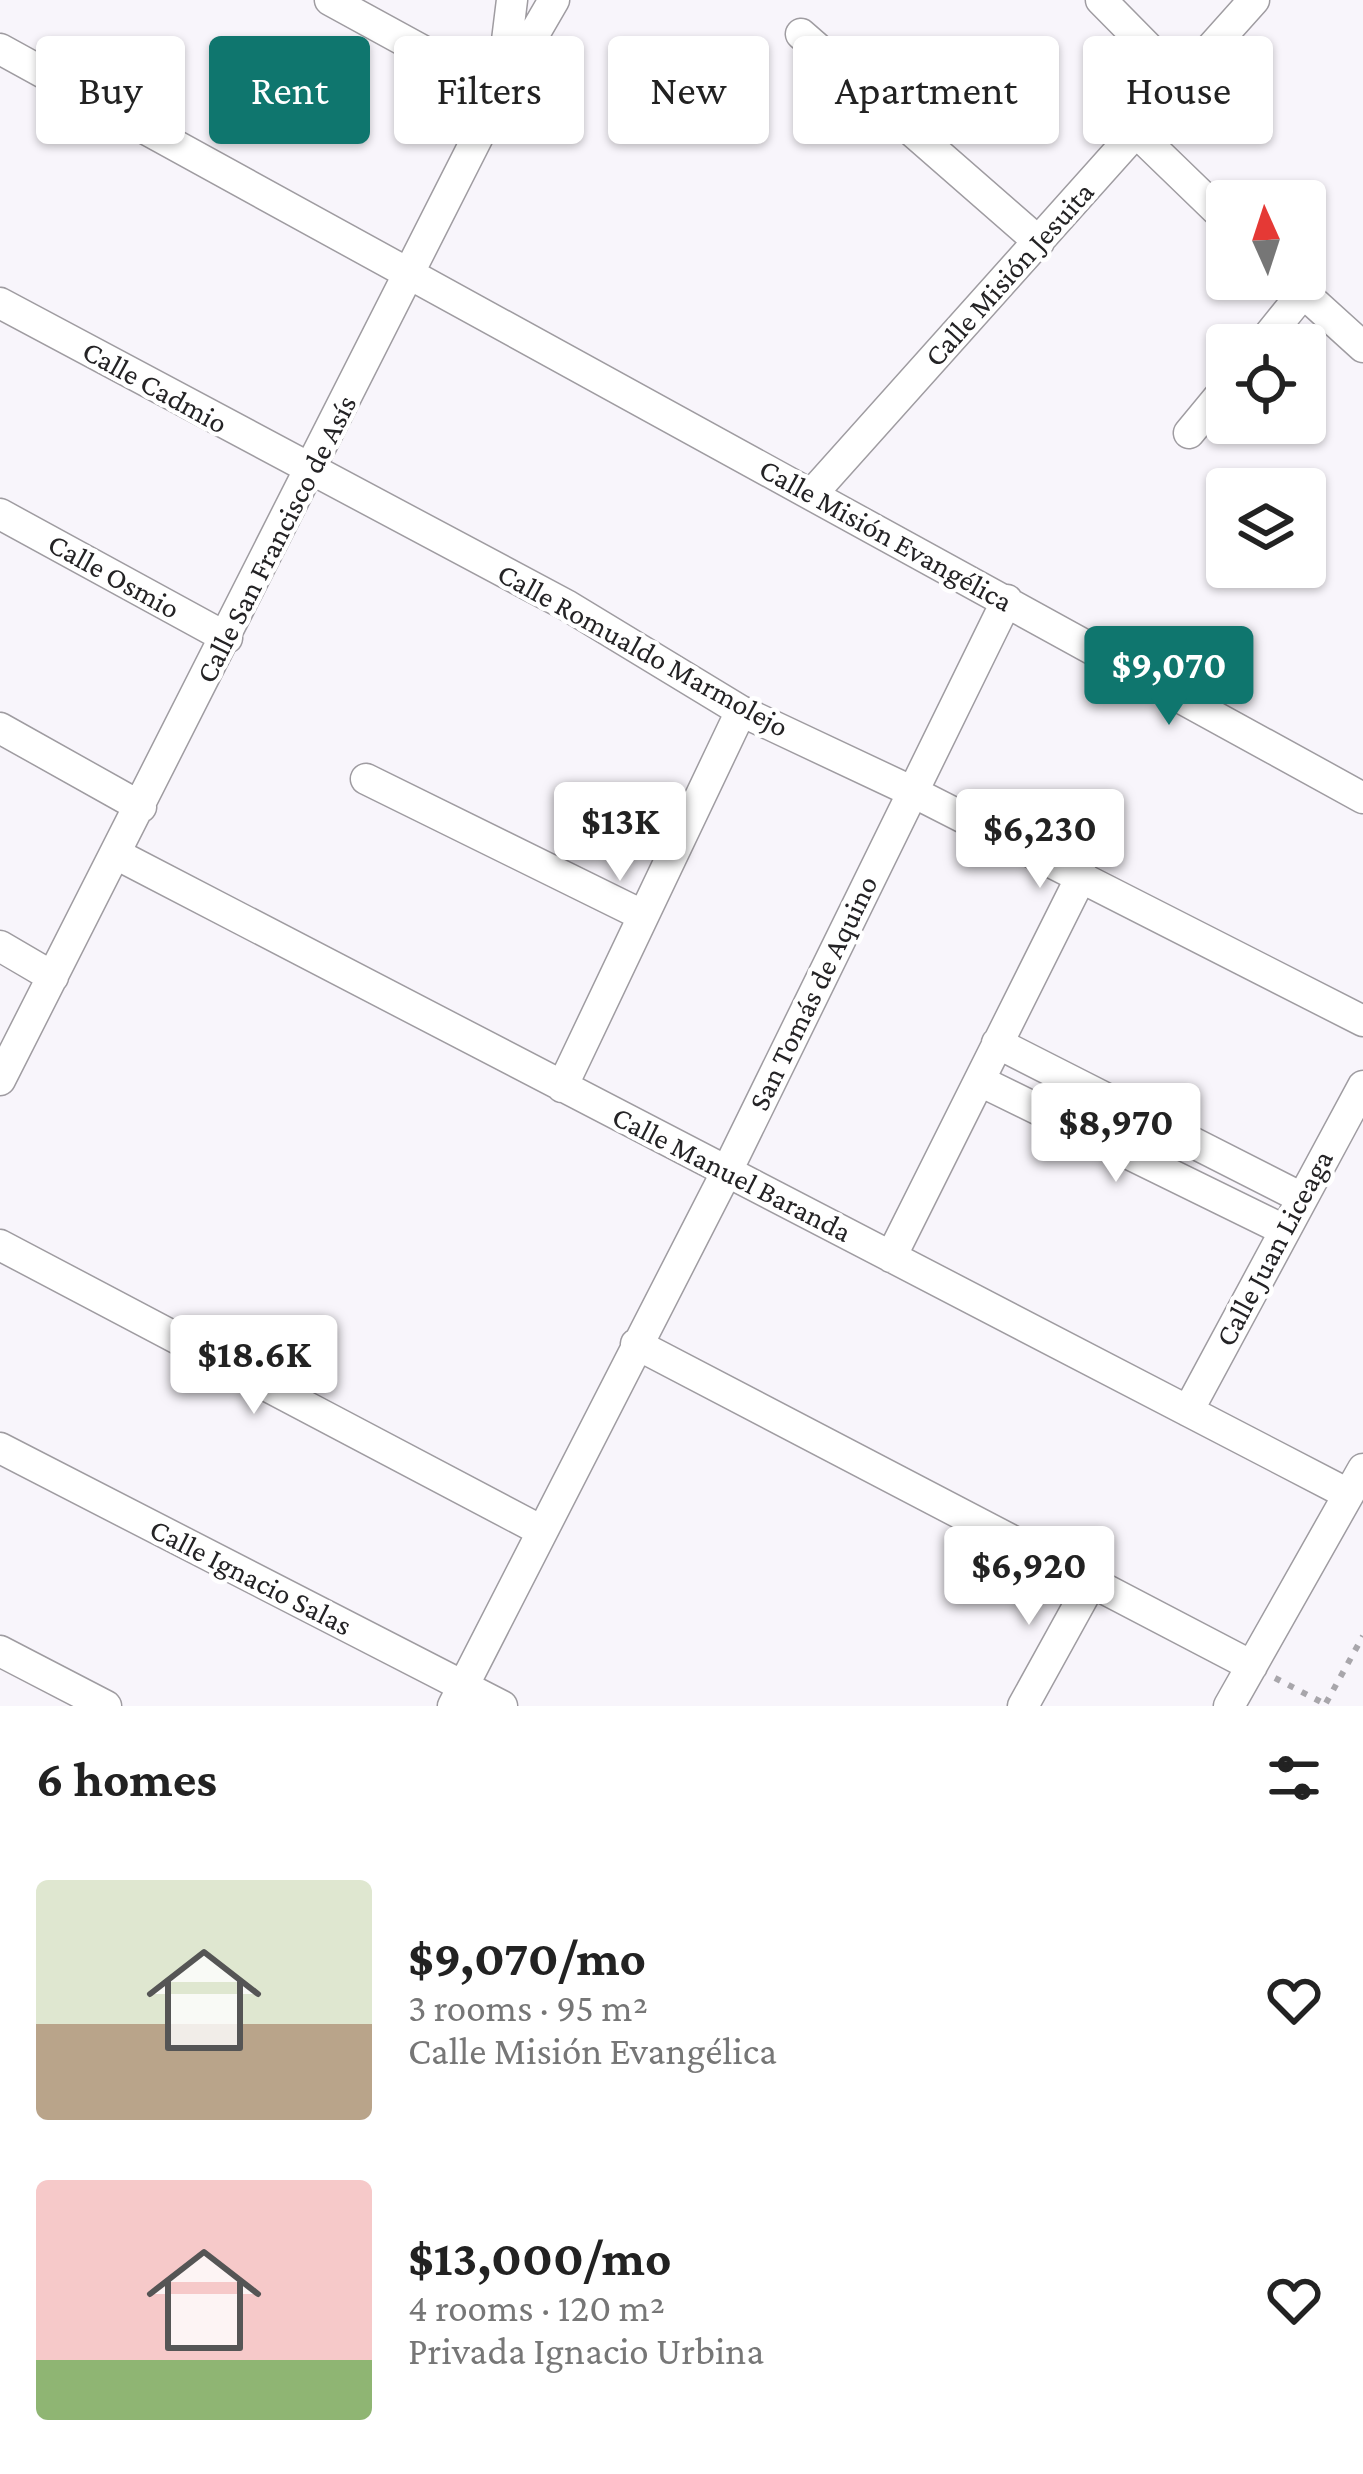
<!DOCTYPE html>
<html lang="en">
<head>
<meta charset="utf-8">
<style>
	body { margin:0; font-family:"Crimson Pro",serif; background:#f2f2f2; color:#222; height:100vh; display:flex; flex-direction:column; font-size:45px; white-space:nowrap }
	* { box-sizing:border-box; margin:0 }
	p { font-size:39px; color:#767676 }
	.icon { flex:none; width:66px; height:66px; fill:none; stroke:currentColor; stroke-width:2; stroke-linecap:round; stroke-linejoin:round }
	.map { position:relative; height:1706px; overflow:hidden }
	.drawer { display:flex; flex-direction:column; background:#fff; flex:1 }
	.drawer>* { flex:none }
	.top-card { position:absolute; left:36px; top:36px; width:1293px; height:108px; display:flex; gap:24px }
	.needle { width:78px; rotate:357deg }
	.tools { position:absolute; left:1206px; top:180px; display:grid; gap:24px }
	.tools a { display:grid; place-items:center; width:120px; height:120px; border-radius:12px; background:#fff; box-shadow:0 3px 9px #0004; font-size:60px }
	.price { position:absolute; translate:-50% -102px; padding:0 27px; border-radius:12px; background:#fff; color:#222; font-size:39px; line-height:78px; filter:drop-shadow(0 3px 6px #0008) }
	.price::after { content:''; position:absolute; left:50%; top:72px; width:36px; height:27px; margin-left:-18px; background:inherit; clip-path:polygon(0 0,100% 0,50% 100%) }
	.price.on { background:#0f766e; color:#fff }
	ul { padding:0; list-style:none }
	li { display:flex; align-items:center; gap:36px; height:300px; padding:0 36px }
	li span { display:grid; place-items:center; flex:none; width:336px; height:240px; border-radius:12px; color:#555 }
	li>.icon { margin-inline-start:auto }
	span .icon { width:144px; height:144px; fill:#fffc; stroke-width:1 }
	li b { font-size:51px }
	h2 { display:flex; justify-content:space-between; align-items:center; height:144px; padding:0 36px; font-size:51px }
	.pill { padding:0 42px; border-radius:12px; background:#fff; box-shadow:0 3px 9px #0004; font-size:42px; line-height:108px }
	.pill.on { background:#0f766e; color:#fff }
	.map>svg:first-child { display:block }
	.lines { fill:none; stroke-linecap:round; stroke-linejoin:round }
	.street-casing { stroke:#9f9ca1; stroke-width:33 }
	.path { stroke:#a8a6ab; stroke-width:6; stroke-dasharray:6 9; stroke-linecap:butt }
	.street { stroke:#fff; stroke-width:30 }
	.labels { text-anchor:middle; stroke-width:9; stroke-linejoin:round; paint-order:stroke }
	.street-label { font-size:30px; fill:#242325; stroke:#fff }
</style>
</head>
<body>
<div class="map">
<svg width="1363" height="1706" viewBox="0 0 1363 1706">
	<rect width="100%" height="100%" fill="#f8f5fb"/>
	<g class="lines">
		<defs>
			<path id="street" d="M330,0L500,93
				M1101,0L1180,80
				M801,34L1039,242
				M0,49L1363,798
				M502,81L512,0
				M1136,132L1227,220
				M1288,279L1363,347
				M0,303L568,606L741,711L911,791L1363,1021
				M1261,345L1303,293
				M1189,433L1227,387
				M812,494L1254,0
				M0,514L227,638
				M0,728L141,807
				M366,779L642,915
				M116,854L1348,1494
				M0,946L53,977
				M997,1043L1300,1197
				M0,1080L500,93L554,0
				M980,1081L1282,1229
				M562,1087L741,711
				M0,1245L540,1530
				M891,1257L1082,875
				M636,1344L1252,1666
				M1188,1411L1363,1086
				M0,1448L502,1706
				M0,1651L106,1706
				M453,1706L727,1171L1007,600
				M1023,1706L1092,1581
				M1229,1706L1363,1469"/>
		</defs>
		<use href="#street" class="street-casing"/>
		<path class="path" d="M1275,1678L1325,1704
			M1326,1703L1363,1636"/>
		<use href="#street" class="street"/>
	</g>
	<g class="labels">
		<g class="street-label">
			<text transform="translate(1009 274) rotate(-48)" y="10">Calle Misión Jesuita</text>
			<text transform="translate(155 387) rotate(29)" y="10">Calle Cadmio</text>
			<text transform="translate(886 535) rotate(29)" y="10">Calle Misión Evangélica</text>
			<text transform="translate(276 539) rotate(-63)" y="10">Calle San Francisco de Asís</text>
			<text transform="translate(114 576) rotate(29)" y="10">Calle Osmio</text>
			<text transform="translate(643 650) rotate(29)" y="10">Calle Romualdo Marmolejo</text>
			<text transform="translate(813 993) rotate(-64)" y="10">San Tomás de Aquino</text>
			<text transform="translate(732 1174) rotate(27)" y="10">Calle Manuel Baranda</text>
			<text transform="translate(1274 1248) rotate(-62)" y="10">Calle Juan Liceaga</text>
			<text transform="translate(251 1577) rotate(27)" y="10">Calle Ignacio Salas</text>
		</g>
	</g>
</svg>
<div class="tools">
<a><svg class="needle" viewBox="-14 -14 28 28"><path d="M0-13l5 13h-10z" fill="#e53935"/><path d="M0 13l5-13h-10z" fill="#767676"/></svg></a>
<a><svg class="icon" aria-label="locate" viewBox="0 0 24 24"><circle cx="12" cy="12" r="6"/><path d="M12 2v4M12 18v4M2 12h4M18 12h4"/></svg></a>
<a><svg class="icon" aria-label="layers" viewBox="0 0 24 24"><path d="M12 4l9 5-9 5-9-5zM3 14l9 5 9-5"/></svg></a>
</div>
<b class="price on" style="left:1169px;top:728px">$9,070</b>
<b class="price" style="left:620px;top:884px">$13K</b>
<b class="price" style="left:1040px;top:891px">$6,230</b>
<b class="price" style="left:1116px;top:1185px">$8,970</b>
<b class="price" style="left:254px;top:1417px">$18.6K</b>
<b class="price" style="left:1029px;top:1628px">$6,920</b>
<div class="top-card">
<a class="pill">Buy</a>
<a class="pill on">Rent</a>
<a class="pill">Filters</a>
<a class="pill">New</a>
<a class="pill">Apartment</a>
<a class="pill">House</a>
</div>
</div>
<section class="drawer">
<h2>6 homes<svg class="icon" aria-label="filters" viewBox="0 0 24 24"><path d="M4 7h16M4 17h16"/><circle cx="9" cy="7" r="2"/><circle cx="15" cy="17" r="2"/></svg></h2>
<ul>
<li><span style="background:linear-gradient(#dfe7d0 60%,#b9a48a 0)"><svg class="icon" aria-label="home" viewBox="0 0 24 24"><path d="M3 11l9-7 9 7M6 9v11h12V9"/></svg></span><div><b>$9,070/mo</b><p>3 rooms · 95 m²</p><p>Calle Misión Evangélica</p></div><svg class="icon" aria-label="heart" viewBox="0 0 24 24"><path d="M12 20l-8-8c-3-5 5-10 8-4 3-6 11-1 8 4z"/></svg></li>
<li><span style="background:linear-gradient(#f6c9c9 75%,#8fb573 0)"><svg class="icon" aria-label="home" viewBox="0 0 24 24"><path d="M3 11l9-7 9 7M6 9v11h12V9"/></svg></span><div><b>$13,000/mo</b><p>4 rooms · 120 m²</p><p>Privada Ignacio Urbina</p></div><svg class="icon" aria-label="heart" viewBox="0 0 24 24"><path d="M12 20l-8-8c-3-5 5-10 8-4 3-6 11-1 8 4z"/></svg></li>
</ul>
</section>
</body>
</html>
